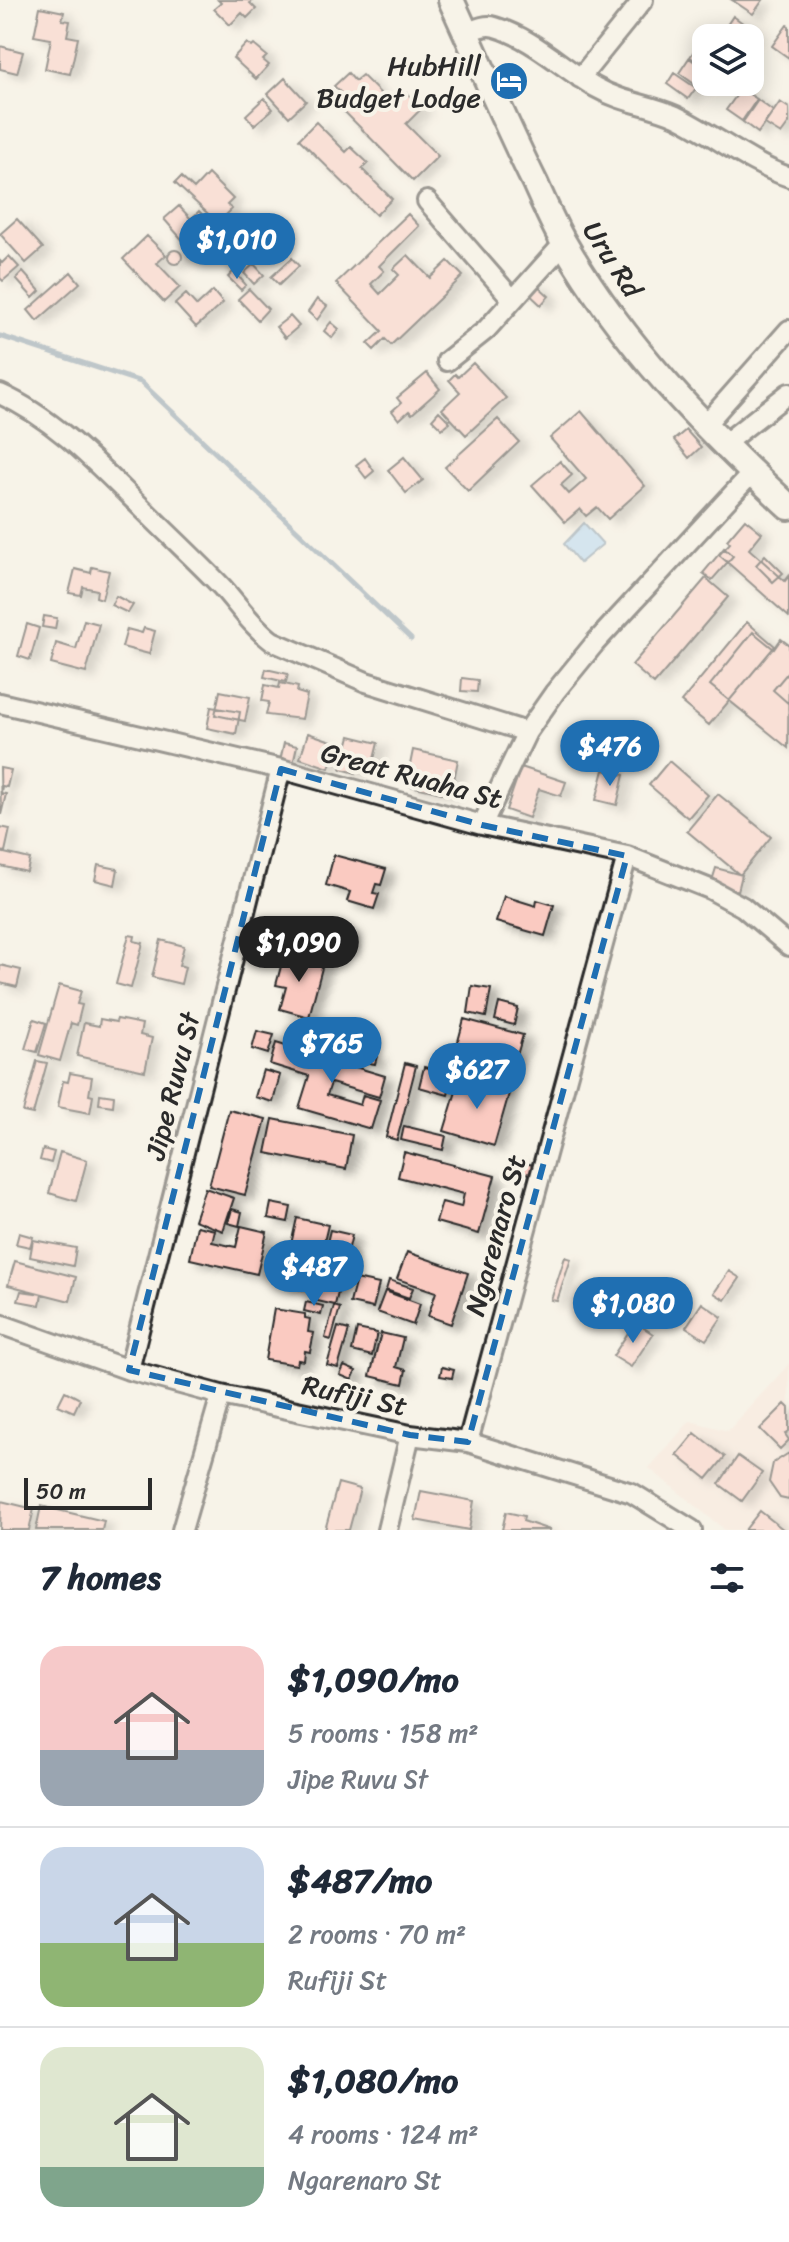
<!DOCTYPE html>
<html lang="en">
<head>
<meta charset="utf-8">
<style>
	body { margin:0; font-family:Sriracha,sans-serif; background:#f2f2f3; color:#1f2937; height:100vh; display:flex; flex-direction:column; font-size:30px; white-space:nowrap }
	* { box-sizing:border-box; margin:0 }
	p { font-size:26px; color:#747a83 }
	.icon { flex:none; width:44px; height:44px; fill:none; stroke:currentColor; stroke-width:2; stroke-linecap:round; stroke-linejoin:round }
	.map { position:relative; height:1530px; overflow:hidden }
	.drawer { display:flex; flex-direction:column; background:#fff; flex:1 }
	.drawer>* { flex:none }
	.tools { position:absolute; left:692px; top:24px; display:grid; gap:16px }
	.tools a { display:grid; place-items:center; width:72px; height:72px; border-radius:16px; background:#fff; box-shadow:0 4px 20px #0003; font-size:40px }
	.scale { position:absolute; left:24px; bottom:20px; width:128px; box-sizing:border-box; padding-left:8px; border:4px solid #2b2b2b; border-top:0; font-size:22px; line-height:28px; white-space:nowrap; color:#2b2b2b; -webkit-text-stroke:6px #f7f3e8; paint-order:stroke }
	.price { position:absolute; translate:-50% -68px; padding:0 18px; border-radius:28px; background:#1f6fb2; color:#fff; font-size:26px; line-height:52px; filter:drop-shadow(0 2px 4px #0008) }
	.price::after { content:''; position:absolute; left:50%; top:48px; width:24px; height:18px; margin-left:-12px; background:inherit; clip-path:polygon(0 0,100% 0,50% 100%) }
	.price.active { background:#222; color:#fff }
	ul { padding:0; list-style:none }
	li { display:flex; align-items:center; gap:24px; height:200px; padding:0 40px }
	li+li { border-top:2px solid #e0e1e3 }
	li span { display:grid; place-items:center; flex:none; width:224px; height:160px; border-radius:24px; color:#555 }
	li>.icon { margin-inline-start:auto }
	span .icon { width:96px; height:96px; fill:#fffc; stroke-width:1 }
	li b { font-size:34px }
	h2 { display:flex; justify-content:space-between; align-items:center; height:96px; padding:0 40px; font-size:34px }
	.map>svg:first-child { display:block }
	.built { fill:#f8e7dc }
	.water { fill:#abd5f6; stroke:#7891a5; stroke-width:2 }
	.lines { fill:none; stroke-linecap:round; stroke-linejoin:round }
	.stream { stroke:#7891a5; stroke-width:5 }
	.building { fill:#facac1; stroke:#2b2b2b; stroke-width:2; filter:url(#shadow) }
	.street-casing { stroke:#2b2b2b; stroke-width:24 }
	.secondary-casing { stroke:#2b2b2b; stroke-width:30 }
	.street { stroke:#f7f3e8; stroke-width:18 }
	.secondary { stroke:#f7f3e8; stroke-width:24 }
	.marked { fill:none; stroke:#1f6fb2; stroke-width:6; stroke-dasharray:16 10; stroke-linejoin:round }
	.labels { text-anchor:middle; stroke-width:8; stroke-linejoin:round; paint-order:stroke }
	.poi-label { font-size:28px; fill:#2b2b2b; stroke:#f7f3e8; text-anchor:end }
	.street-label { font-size:28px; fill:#2b2b2b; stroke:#f7f3e8 }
</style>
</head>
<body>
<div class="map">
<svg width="789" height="1530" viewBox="0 0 789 1530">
	<defs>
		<filter id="shadow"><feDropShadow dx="9" dy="5" stdDeviation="4" flood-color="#0004"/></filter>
	</defs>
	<rect width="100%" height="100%" fill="#f7f3e8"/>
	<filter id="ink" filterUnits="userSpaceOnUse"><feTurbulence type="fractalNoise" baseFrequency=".0125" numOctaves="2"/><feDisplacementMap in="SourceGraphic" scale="16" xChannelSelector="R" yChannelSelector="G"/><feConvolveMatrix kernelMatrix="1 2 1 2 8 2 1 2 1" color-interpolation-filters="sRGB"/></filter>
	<g filter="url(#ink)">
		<path class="built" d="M789,1364V1530H725L649,1468L690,1421L728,1431Z"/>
		<path class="water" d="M584,523L603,544L580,563L564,544Z"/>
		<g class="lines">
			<path class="stream" d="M0,336L141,382L411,639"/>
		</g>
		<path class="building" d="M218,0H253L250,3L256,9L247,18L242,13L230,25L214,9L221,3Z
			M732,0H763L753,14Z
			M40,7L64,12L62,20L70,21L67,36L78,38L70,74L45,69L51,39L34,36Z
			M733,16L754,31L750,38H733L723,31Z
			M787,25L789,26V58L772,46Z
			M700,42L706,46V68L690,57Z
			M247,43L252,47L254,45L267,56L263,60L269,65L256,79L233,58Z
			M0,46L23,52L17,73L0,69Z
			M689,58L706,70V80L700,88L679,73Z
			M348,73L355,81L362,75L393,106L407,93L422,108L406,124L438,156L413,181L334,101L342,94L334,86Z
			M674,73L696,88L688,99L667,84Z
			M285,78L306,101L289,117L268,94Z
			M741,89L757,99L742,121L726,110Z
			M264,98L273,109L254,125L246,115Z
			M758,100L773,111L758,133L743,122Z
			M780,102L789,108V123L781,134L765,124Z
			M316,122L346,152L351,147L368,163L362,169L392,199L376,215L299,139Z
			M208,174L233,199L227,205L232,209L218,223L175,183L181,177L194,189Z
			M179,206L191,219L199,211L210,223L186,244L164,219Z
			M408,214L419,226L379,266L384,271L371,284L380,294L399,275L393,269L408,255L430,278L448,261L463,276L391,345L385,339L374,350L368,344L382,331L336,283Z
			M17,219L43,248L26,263L0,234Z
			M147,236L166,255L157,263L180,287L164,302L123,259Z
			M168 257a7 7 0 1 1 14 0a7 7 0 1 1-14 0Z
			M9,256L19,267L3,281L0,278V261L2,263Z
			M292,258L299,266L279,285L271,277Z
			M254,264L264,275L254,284L244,273Z
			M234,271L246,285L241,290L228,277Z
			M23,272L40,291L33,298L16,279Z
			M71,272L80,283L37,321L28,310Z
			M535,283L549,296L541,305L527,292Z
			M249,289L268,309L258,320L238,299Z
			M213,291L223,303L196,327L175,304L186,294L197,306Z
			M317,299L327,306L317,320L308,312Z
			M290,316L299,326L285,338L276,327Z
			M331,322L339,329L332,338L324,331Z
			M473,363L506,398L466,435L442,409L460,392L449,380L455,374L458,377Z
			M427,373L440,389L412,414L409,411L399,420L392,411L401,403L397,398Z
			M439,411L450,422L442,429L432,419Z
			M581,411L645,486L608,519L597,507L586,516L580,509L565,522L532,485L560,461L572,475L561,485L569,494L586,479L550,438Z
			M498,419L519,442L468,491L445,467Z
			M686,430L701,447L689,458L674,440Z
			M404,457L423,480L406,493L388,470Z
			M365,458L374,471L366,478L356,465Z
			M745,519L762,533L749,549L785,581L789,576V617L719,555L730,543L727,540Z
			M724,548L733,556L712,580L703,573Z
			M765,555L783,573L773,582L756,565Z
			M92,567L109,571L102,599L96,597L97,590L83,587L81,595L69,593L75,569L91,573Z
			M706,578L728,597L654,684L632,665Z
			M116,596L133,605L128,613L111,605Z
			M44,616L57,618L55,629L42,627Z
			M84,620L99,624L86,673L51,664L56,643L76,649Z
			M747,622L775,646L709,725L681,702Z
			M27,624L39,628L30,660L18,656Z
			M144,628L155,631L149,654L122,647L127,629L142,633Z
			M753,632L774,649L781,639L789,645L788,748L710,685Z
			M266,669L288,674L286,682L264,677Z
			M789,671V704L773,690Z
			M462,678L478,680L477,692L461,691Z
			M280,683L298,687L297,692L307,695L302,719L266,715L269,702L262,701L265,685L279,688Z
			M220,691L250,697L245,721L215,715Z
			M211,707L240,712L236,734L207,728Z
			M308,733L337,743L329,768L300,758Z
			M350,736L378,743L372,767L358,764L356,773L341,769Z
			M284,743L297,746L293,764L280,761Z
			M413,750L458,760L451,795L406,785Z
			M669,761L708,795L688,818L649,785Z
			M521,767L566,782L561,796L539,789L529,818L506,810Z
			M0,768L11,770L7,787L2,786L1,793L6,794L1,815Z
			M604,770L624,775L617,805L596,800Z
			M718,794L771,837L740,875L687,831Z
			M0,827L10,829L5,852L0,851Z
			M0,852L30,859L27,872L0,866Z
			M334,855L386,869L381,885L376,884L373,893L379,894L374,909L347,901L350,892L326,885Z
			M98,865L118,869L115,885L95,880Z
			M716,868L742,875L738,891L711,884Z
			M504,896L536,906L537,900L554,905L545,936L496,922Z
			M301,922L353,930L350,949L298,940Z
			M129,935L135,936L134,941L143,943L131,988L116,984Z
			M161,940L184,946L179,965L185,967L181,984L152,977Z
			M284,955L323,964L309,1017L280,1009L286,987L276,985Z
			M0,965L21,970L17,987L0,983Z
			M59,985L81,991L77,1004L82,1005L77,1025L71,1023L60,1061L39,1055Z
			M472,986L491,989L486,1017L468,1013Z
			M499,1003L518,1008L514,1025L495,1020Z
			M34,1019L46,1023L37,1052L25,1049Z
			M100,1019L116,1022L117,1019L142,1024L140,1035L152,1038L145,1071L77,1056L84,1023L99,1026Z
			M464,1019L523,1035L515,1062L457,1045Z
			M257,1031L274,1035L268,1054L252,1049Z
			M276,1043L385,1076L379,1097L331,1083L327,1095L360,1105L363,1095L380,1100L371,1129L299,1108L309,1076L270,1064Z
			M366,1053L377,1056L375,1064L364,1062Z
			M37,1061L47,1063L33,1114L23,1112Z
			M405,1063L416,1066L397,1140L386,1137Z
			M424,1067L453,1074L448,1095L419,1087Z
			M263,1070L280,1075L273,1102L255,1097Z
			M70,1073L92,1077L89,1095L93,1096L90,1113L58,1107L63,1081L68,1082Z
			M461,1075L510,1090L494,1146L444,1131Z
			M100,1094L114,1096L113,1106L99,1104Z
			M229,1110L266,1119L245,1195L209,1186Z
			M273,1119L352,1135L346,1169L266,1153Z
			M404,1126L446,1136L443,1150L401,1140Z
			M43,1149L54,1152L51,1163L40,1160Z
			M60,1152L87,1160L76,1201L49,1193Z
			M404,1152L495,1176L479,1234L436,1222L442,1202L461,1207L464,1194L398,1177Z
			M514,1161L534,1165L532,1174L512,1171Z
			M205,1188L234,1198L223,1231L194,1220Z
			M271,1203L291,1207L288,1222L268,1218Z
			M232,1209L242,1212L239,1226L228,1223Z
			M297,1218L328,1225L312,1292L281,1285L284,1271L291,1272L297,1246L291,1244Z
			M197,1226L215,1230L212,1242L236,1247L241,1226L267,1232L257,1274L190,1259Z
			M330,1230L352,1235L335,1305L313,1300Z
			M19,1233L33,1237L30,1247L16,1244Z
			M33,1240L76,1248L73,1266L30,1257Z
			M407,1252L468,1273L451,1324L428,1316L436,1292L397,1279Z
			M565,1257L571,1259L557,1301L551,1300Z
			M15,1261L76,1277L70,1301L8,1285Z
			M729,1271L740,1278L725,1300L714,1293Z
			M356,1279L379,1284L373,1308L350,1303Z
			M389,1280L413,1288L409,1298L386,1290Z
			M21,1291L42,1294L40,1305L18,1301Z
			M385,1291L420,1304L413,1325L377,1312Z
			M306,1302L323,1306L321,1315L304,1311Z
			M702,1303L722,1317L706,1340L686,1327Z
			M334,1306L340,1308L331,1340L325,1338Z
			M274,1309L305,1314V1318L310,1319L308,1332L314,1333L310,1352L305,1351L304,1361L298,1360L297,1365L265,1360Z
			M635,1322L653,1334L631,1367L613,1356Z
			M338,1327L349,1330L338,1368L327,1365Z
			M357,1329L377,1333L372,1356L352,1351Z
			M381,1333L403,1338L396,1367L406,1370L403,1384L370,1376Z
			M344,1366L356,1371L352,1380L340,1375Z
			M442,1367L454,1370L452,1378L440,1376Z
			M65,1391L80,1399L74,1412L58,1405Z
			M785,1404L789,1408V1431L785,1434L789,1440L780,1449L760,1429Z
			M695,1433L725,1457L707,1479L677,1455Z
			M789,1453V1500L780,1498L769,1482L773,1463Z
			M738,1456L762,1473L742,1501L719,1484Z
			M338,1483L360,1489L349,1530H325Z
			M421,1491L474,1501L469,1530L415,1520Z
			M1,1501L34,1509L29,1530H0Z
			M41,1506L104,1521L102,1530H36Z
			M760,1511L784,1530H745Z
			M506,1512L524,1516L523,1521L550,1530H502Z"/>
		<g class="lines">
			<defs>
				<path id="street" d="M466,33C476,29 485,24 495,27C533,38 562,68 595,87C623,103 649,104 676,116C715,135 748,163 789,177
					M580,78L643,0
					M427,201L513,300
					M447,361L486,330L564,243
					M0,394C56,419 100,467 143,509C169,535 196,560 222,587C238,605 252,626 272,641L366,682L527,732
					M705,425L789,330
					M724,444L789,393
					M0,703L281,769L482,825L627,856L710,889L743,907L789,946
					M482,825L527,732L555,692L595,643L752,473
					M0,1324L129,1370L221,1395L410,1435L468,1442L632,1493L692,1530
					M129,1370L281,769
					M468,1442L627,856
					M182,1530L221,1395
					M387,1530L410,1435"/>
				<path id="secondary" d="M451,0C479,61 505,123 535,183C544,203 553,224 564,243C622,344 705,429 789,507"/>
			</defs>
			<use href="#street" class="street-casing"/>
			<use href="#secondary" class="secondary-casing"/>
			<use href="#street" class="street"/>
			<use href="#secondary" class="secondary"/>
		</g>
	</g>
	<path d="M0 0H789V1530H0ZM281,769L482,825L627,856L468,1442L410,1435L129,1370Z" fill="#f7f3e8" fill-opacity=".55" fill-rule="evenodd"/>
	<path class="marked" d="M281,769L482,825L627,856L468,1442L410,1435L129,1370Z"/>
	<defs>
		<symbol id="hotel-disc" viewBox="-11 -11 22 22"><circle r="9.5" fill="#1f6fb2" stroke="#f7f3e8"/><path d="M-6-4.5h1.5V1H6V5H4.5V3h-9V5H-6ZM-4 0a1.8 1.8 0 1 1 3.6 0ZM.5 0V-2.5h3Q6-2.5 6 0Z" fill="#fff"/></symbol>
	</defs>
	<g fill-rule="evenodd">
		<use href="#hotel-disc" x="487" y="59" width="44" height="44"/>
	</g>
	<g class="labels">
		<g class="poi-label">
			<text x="481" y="75">HubHill<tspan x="481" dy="32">Budget Lodge</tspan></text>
		</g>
		<g class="street-label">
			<text transform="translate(613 259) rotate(57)" y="10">Uru Rd</text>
			<text transform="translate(412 775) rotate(15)" y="10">Great Ruaha St</text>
			<text transform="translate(172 1086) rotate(-76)" y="10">Jipe Ruvu St</text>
			<text transform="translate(495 1235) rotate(-75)" y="10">Ngarenaro St</text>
			<text transform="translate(355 1395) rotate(12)" y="10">Rufiji St</text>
		</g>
	</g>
</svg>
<div class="tools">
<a><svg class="icon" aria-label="layers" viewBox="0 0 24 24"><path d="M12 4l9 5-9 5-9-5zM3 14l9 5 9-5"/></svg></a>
</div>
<div class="scale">50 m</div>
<b class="price" style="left:237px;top:281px">$1,010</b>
<b class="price" style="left:610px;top:788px">$476</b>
<b class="price active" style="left:299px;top:984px">$1,090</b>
<b class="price" style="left:332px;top:1085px">$765</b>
<b class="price" style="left:477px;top:1111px">$627</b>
<b class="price" style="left:314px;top:1308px">$487</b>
<b class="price" style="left:633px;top:1345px">$1,080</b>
</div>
<section class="drawer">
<h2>7 homes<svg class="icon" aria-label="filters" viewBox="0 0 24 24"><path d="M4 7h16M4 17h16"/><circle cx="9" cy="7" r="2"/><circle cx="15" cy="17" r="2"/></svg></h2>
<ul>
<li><span style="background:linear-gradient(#f6c9c9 65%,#9aa5b1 0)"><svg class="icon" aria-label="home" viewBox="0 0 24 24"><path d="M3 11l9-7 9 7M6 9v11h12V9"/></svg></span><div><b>$1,090/mo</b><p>5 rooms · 158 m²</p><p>Jipe Ruvu St</p></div></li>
<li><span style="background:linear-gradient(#c9d6e8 60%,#8fb573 0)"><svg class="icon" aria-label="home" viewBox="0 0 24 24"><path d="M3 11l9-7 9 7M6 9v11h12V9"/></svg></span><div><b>$487/mo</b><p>2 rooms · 70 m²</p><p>Rufiji St</p></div></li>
<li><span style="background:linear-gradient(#dfe7d0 75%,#7fa58c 0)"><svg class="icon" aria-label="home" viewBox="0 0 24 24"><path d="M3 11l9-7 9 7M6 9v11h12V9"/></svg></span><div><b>$1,080/mo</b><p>4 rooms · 124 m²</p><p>Ngarenaro St</p></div></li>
</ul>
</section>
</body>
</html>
